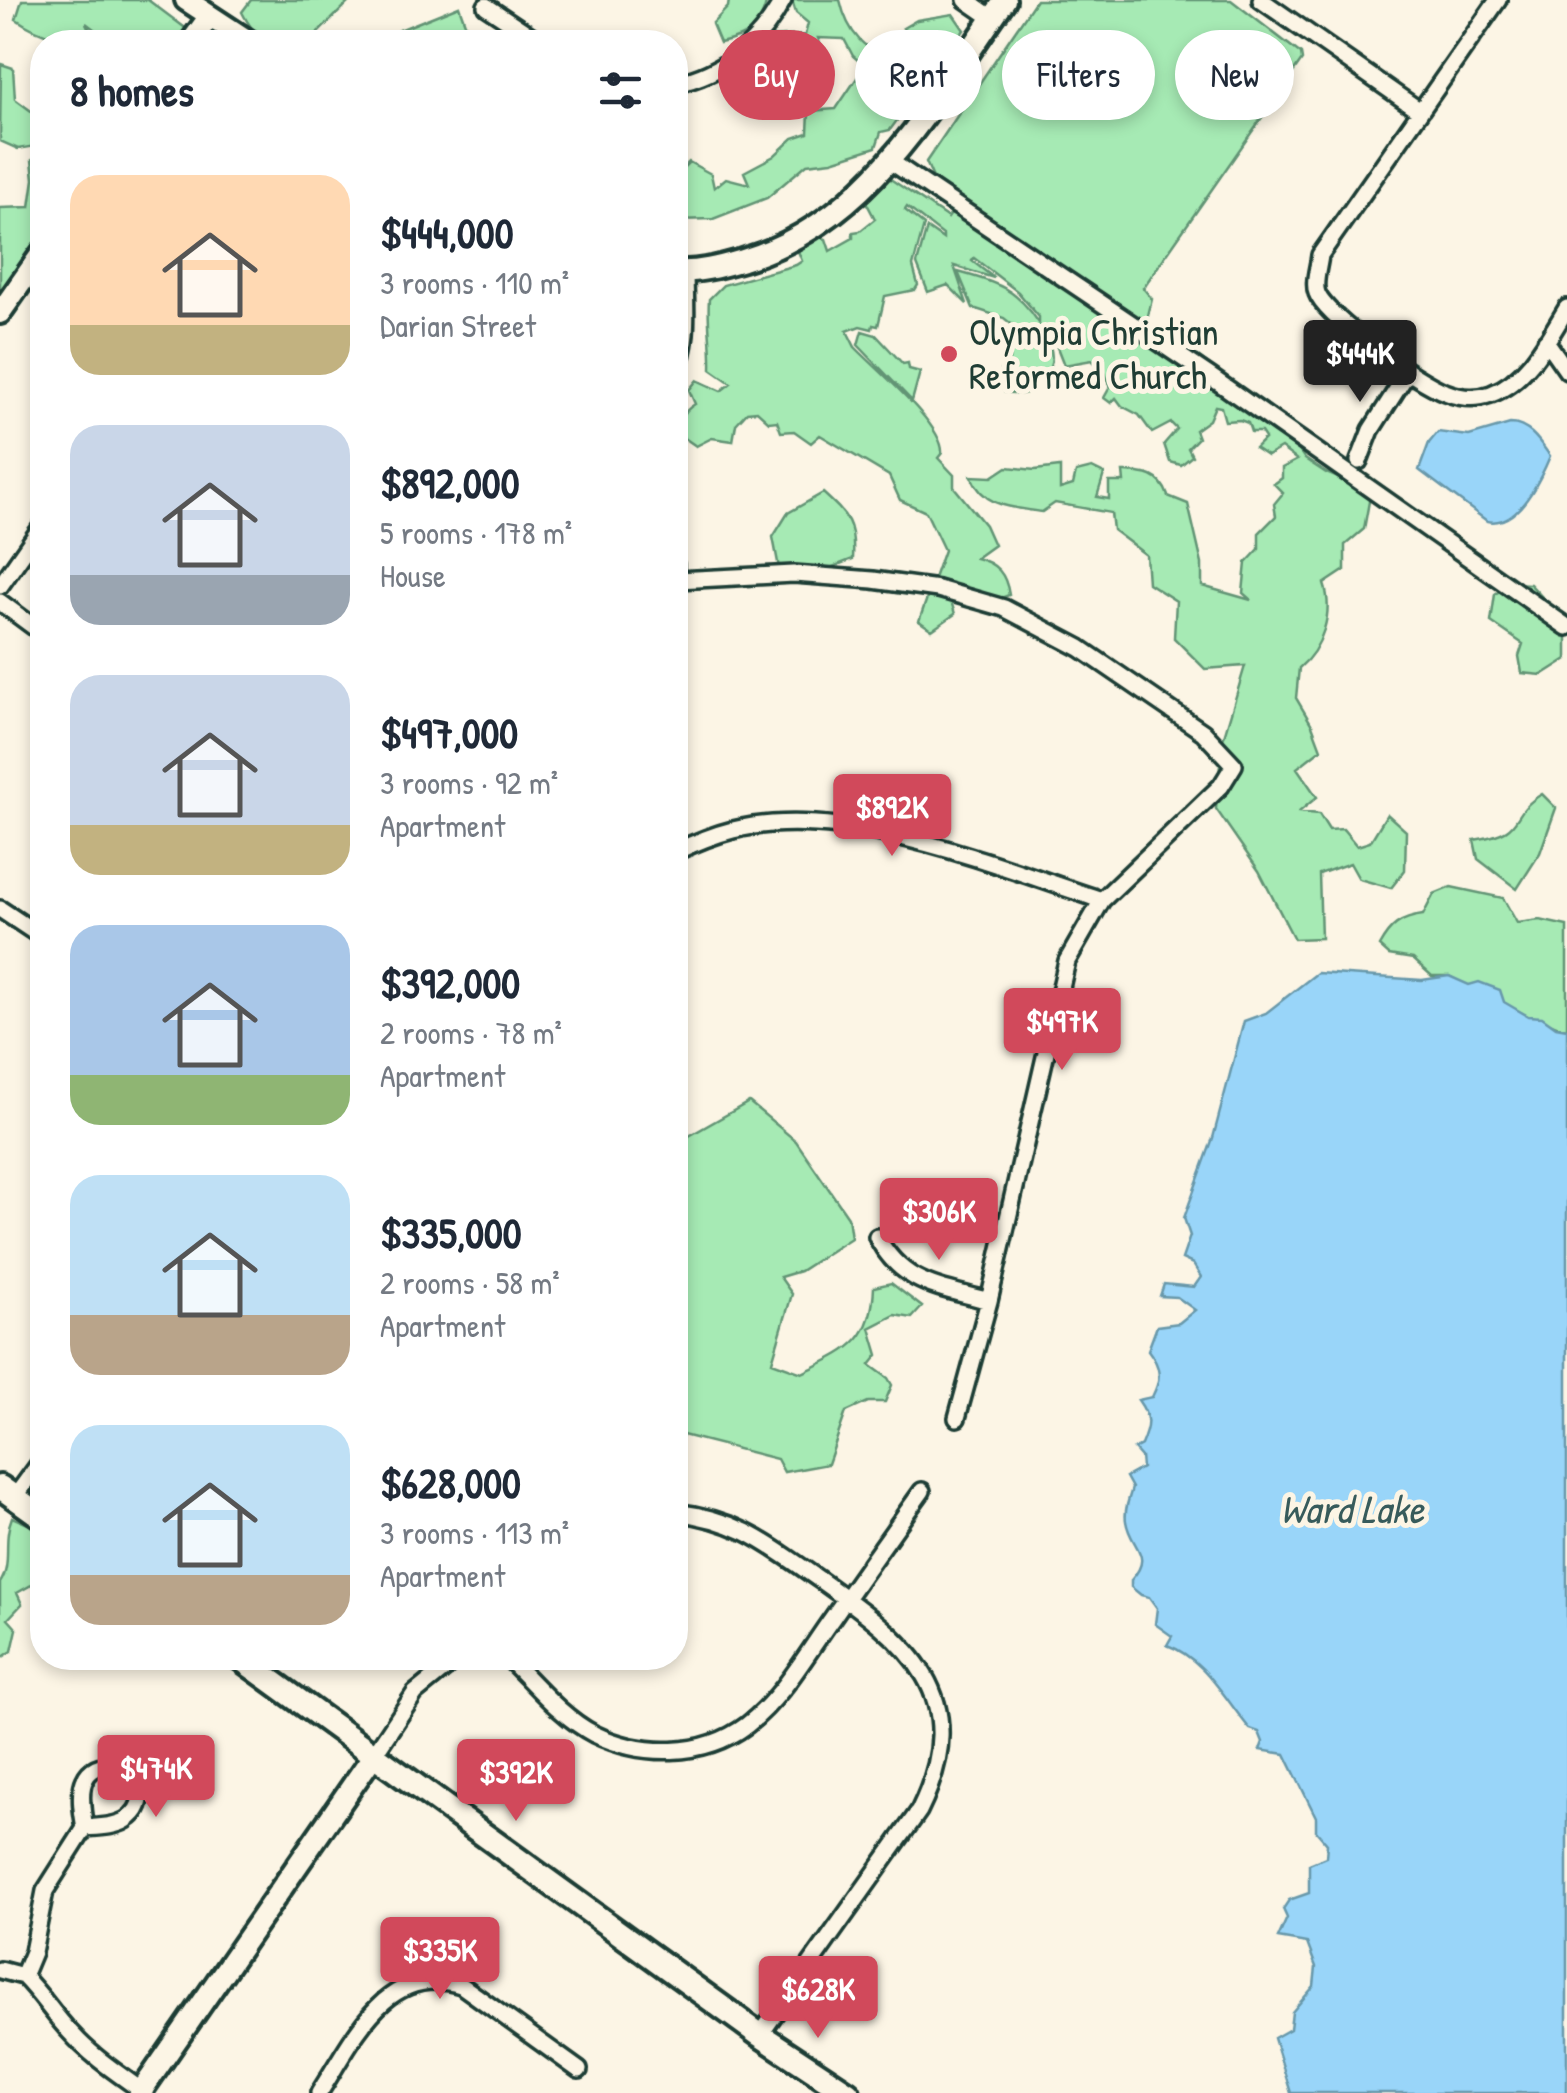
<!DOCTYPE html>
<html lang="en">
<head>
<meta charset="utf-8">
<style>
	body { margin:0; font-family:"Patrick Hand",sans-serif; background:#f6f6f7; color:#1f2937; height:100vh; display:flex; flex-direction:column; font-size:38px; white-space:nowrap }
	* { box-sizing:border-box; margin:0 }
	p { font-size:32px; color:#747a83 }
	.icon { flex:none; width:55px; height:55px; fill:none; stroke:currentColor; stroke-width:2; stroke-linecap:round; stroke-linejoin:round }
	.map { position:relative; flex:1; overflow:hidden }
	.details { position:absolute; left:30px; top:30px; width:658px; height:1640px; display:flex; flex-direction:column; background:#fff; border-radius:40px; box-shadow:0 5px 15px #0003 }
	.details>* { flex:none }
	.banner { position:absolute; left:718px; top:30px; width:698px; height:90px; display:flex; gap:20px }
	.price { position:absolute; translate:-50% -85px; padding:0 22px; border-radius:10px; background:#d1495b; color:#fff; font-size:32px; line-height:65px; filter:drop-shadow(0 2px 5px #0008) }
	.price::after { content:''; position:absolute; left:50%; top:60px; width:30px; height:22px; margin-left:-15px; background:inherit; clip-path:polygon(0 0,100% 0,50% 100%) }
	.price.selected { background:#222; color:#fff }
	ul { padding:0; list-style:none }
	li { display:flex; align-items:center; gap:30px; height:250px; padding:0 40px }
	li span { display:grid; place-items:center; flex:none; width:280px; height:200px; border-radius:30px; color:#555 }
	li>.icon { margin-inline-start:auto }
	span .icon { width:120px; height:120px; fill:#fffc; stroke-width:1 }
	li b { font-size:42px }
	h2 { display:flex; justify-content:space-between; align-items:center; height:120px; padding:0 40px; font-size:42px }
	.chip { padding:0 35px; border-radius:45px; background:#fff; box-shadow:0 5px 15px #0003; font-size:35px; line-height:90px }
	.chip.selected { background:#d1495b; color:#fff }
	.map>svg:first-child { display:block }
	.green { fill:#a6eab4; stroke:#629474; stroke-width:2.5 }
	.water { fill:#99d5f9; stroke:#6898aa; stroke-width:2.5 }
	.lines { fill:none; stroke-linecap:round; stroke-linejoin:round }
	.minor-casing { stroke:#1f3d34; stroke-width:22 }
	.tertiary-casing { stroke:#1f3d34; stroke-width:28 }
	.secondary-casing { stroke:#1f3d34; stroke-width:30 }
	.minor { stroke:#fcf5e5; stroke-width:15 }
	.tertiary { stroke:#fcf5e5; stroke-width:20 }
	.secondary { stroke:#fcf5e5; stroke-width:22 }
	.poi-dot { fill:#d1495b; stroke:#fcf5e5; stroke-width:4 }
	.labels { text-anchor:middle; stroke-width:10; stroke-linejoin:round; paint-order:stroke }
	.poi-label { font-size:38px; fill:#1f3d34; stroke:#fcf5e5; text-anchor:start }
	.water-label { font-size:40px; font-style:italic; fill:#375b5b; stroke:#fcf5e5 }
</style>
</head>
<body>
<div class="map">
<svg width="1567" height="2093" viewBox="0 0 1567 2093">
	<rect width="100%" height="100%" fill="#fcf5e5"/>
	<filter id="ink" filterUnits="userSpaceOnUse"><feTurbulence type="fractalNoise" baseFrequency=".01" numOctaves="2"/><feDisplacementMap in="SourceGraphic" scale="20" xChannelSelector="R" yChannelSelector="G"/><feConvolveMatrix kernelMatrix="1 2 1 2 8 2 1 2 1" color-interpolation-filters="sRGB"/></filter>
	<g filter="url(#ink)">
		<path class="green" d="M22,0H148L188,30L179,42H111L86,23L95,42C65,42 41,36 16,19Z
			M251,0H346L349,2L309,42C273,42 260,48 242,12Z
			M729,0H767C760,30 748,37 720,43L712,24L728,7Z
			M792,0H840C847,31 865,56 899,57L912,39L903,28L917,20L953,14L964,30L952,47L938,55L932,73L890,130L881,132L876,147L832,161L807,164L767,198L713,219L675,220V196L682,198L679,172L689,162L711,174L714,188L726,178L749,184L744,172L774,156L793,138L808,133L809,111L836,109L865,66L853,56L844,39L818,38L826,60L817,81L808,88L807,101L796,105L788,101L775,60L766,51L767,37L805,35L808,23L796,13Z
			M1036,0H1231L1301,54L1302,60L1143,288L1152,299L1146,324L1177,339L1183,363L1198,356L1271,411L1305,459L1326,473L1360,487L1370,496L1364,529L1345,545V570L1324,584C1334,613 1322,649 1299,668L1296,698L1312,725L1321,749L1297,768L1317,797L1299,812L1319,814L1329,830L1343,829L1357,846L1370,842L1387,814L1406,831L1405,870L1391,888L1359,879L1350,863L1319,874L1321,938L1294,939L1259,871L1216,809L1222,743L1245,666L1205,669L1174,638L1176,601L1148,583L1146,555L1113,530L1111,513L1055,503L1042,512C1012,507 984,508 971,476L992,477L1007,467L1035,470L1060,467V489L1073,485L1076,472L1092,468L1104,474L1097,497L1109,499V482H1124L1123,472C1145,473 1160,473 1168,496L1188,504L1202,564V586L1251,600L1243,593L1246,563L1259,549V533L1276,516L1274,504L1283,493L1274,484L1282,478V468L1297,460L1281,448L1267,456L1255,448L1265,438L1261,432H1251L1248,423L1240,420L1225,421L1221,407L1215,406L1209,420L1195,430L1198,438L1188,448L1192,456L1181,465L1170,462L1164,444L1177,429L1171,423L1152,433L1139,415L1122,406L1116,398L1111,403L1104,398L1110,387L1105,373L1092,360L1064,365L1051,332L1045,333C1053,350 1055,362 1045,378L1034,379L1031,392L1021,394L1005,392L998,380L1001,369L1008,365L1015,327L1004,318L973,308L958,272C996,282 1016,288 1039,323V317L1018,292L974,258L972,261L994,278L954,266L967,304L948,285L928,292L917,264L927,228L943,239V235L907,207L905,210L924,225L913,266L918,285L915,290L885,296L878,326L873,325L872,329L860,326L847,331L855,347C876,369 944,425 942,453L938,458L954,475V487L985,525L994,545L976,558C997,563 1006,574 1009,595L981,606L950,598L955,614L932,630L919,621L944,550L926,512L900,500L889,476L820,435L811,443L794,431L781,432L777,421L769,422L757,411L747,412L736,424L733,441L712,438L696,446L683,437C680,422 680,413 695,404L689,390L697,380L721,391L731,383L711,369C712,344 707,323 709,299L723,285L796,265L802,261L794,241L809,233L826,239L830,251L853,238V232L860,231L875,219L863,196L886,176L948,218L961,200L933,178L926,162Z
			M459,6L466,26L460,42H395L397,31Z
			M1,64L13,68L15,99L42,119V145L18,149L0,141Z
			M42,156V252L0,301V208L30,207L34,179L32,160Z
			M862,331L876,335L903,364L908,363L909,369L920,372L912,401L858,345Z
			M823,493C848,516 855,523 853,559L825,570L779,568L773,537L788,513Z
			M1512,583L1530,584L1567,624V659L1542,675L1522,673L1519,656L1523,644L1491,622L1495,594Z
			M1542,794L1556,808L1540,853L1517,889L1478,859L1474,840C1530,831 1505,816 1542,794Z
			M1451,887L1503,898L1517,923L1540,920L1567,926V1029C1552,1027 1544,1017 1528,1016L1449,976H1432L1413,959L1389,955L1379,946C1390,926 1400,918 1423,915L1434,894Z
			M749,1102L796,1141L848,1217L851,1238L800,1271L780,1277L792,1294L772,1362L802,1373C848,1350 872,1343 874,1287L891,1283L922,1307L912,1318L895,1315L870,1328L878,1355L870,1365L888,1378L892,1385L885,1402H868L846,1412L828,1464L784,1472L777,1459L675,1433V1144Z
			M12,1517L42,1530V1579L17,1593L22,1604L8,1619L17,1629L12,1651L0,1659V1583C13,1564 2,1541 12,1517Z"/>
		<path class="water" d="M1510,424C1529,424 1540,442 1550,456C1540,480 1518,528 1487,521L1419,470L1429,443L1438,432L1469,436Z
			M1317,973L1422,980L1449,976L1469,985L1479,982L1500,990L1504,1002L1528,1016L1542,1017L1556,1027L1567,1029V2093H1291L1274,2038L1290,2029L1292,2012L1314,1986L1316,1967L1307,1943L1278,1938L1287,1918L1283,1909L1289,1900L1309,1893V1864L1326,1857L1327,1844L1316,1831V1817L1285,1754L1260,1750L1263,1742L1259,1732L1250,1729C1225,1699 1204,1658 1167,1645L1172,1636L1155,1624L1157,1608L1149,1597L1141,1595L1131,1587V1580C1155,1554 1130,1548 1126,1521C1124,1510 1129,1499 1132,1488L1126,1477L1142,1468L1141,1457L1134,1449L1141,1445C1149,1426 1151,1418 1138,1400L1152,1397C1162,1378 1161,1367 1148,1350L1157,1326L1179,1323L1195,1310L1177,1297L1160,1296L1164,1284L1194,1287L1201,1277L1193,1264L1182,1259L1190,1236L1184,1218L1213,1138L1244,1021L1266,1013Z"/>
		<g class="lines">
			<defs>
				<path id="minor" d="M966,0L992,18
					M1261,0L1420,111
					M1498,0L1320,255C1319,266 1313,283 1317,293C1325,317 1419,383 1445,392C1460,398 1475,400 1491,394C1527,381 1548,339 1567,308
					M486,6L540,42
					M675,84C723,74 760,44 783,0
					M890,161L1211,377L1567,627
					M1546,341L1567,371
					M675,373C690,342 685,306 685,272
					M1359,461L1371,430L1408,372
					M675,565V596
					M677,580L794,574L873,580L938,589L1004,608L1080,648L1203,732L1234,765L1221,786L1102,900L1067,961L989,1301L957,1418
					M0,586L42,526
					M0,602L42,633
					M675,852C694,843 713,835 733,830C845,802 996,866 1102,900
					M0,909L42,937
					M877,1237C903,1286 941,1287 989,1301
					M15,1497L42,1460
					M675,1512C740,1520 768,1544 820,1580C909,1643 976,1695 919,1811L760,2035
					M508,1658C534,1683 561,1717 594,1734C642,1757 703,1758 747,1725C783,1697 807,1653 833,1617C862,1575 892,1533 922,1491
					M375,1753L415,1693L458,1658
					M114,1764C139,1772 152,1804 126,1820C115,1827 98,1827 85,1828C80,1800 74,1765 114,1764Z
					M85,1828L45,1891L33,1952L23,1976C41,1994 53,2014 70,2032C92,2057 119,2074 145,2093
					M0,1970L23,1976
					M319,2093C353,2041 385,1962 461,1985L579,2070"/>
				<path id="tertiary" d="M186,0L250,42
					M191,42L209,17
					M675,271C698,273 722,266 743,260C871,222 933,101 1005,0
					M0,313L42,253
					M140,2093L375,1753"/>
				<path id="secondary" d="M0,1487L42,1517
					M240,1658L760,2035L848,2093"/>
			</defs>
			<use href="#minor" class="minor-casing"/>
			<use href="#tertiary" class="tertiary-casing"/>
			<use href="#secondary" class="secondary-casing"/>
			<use href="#minor" class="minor"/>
			<use href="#tertiary" class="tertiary"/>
			<use href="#secondary" class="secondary"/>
		</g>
	</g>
	<circle class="poi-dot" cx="949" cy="354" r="10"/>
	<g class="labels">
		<g class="poi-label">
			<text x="969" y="345">Olympia Christian<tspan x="969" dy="44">Reformed Church</tspan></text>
		</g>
		<g class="water-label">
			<text x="1352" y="1523">Ward Lake</text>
		</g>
	</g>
</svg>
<b class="price selected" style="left:1360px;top:405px">$444K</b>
<b class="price" style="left:892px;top:859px">$892K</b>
<b class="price" style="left:1062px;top:1073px">$497K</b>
<b class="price" style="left:939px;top:1263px">$306K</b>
<b class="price" style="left:156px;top:1820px">$474K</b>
<b class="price" style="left:516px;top:1824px">$392K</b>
<b class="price" style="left:440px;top:2002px">$335K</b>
<b class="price" style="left:818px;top:2041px">$628K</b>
<div class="banner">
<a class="chip selected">Buy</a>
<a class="chip">Rent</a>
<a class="chip">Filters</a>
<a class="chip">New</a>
</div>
<section class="details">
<h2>8 homes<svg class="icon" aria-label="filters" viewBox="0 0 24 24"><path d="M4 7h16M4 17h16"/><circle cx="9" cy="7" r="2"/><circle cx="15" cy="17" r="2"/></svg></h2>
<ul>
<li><span style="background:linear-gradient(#ffd9b3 75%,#c2b280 0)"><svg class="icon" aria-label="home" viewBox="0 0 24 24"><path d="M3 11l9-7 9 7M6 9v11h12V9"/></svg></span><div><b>$444,000</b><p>3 rooms · 110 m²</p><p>Darian Street</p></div></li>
<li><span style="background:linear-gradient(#c9d6e8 75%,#9aa5b1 0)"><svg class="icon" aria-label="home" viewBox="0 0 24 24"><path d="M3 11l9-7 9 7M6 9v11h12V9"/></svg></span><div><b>$892,000</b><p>5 rooms · 178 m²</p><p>House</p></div></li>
<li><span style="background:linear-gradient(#c9d6e8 75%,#c2b280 0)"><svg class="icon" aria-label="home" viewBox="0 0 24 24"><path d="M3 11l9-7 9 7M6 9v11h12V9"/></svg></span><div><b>$497,000</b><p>3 rooms · 92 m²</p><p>Apartment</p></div></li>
<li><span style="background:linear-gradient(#a9c7e8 75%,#8fb573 0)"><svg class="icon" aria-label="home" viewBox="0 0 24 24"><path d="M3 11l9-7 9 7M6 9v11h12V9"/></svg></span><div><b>$392,000</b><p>2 rooms · 78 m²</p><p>Apartment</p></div></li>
<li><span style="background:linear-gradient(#bfe0f5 70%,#b9a48a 0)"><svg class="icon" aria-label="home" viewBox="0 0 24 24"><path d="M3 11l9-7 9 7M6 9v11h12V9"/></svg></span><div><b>$335,000</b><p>2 rooms · 58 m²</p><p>Apartment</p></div></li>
<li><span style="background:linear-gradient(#bfe0f5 75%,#b9a48a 0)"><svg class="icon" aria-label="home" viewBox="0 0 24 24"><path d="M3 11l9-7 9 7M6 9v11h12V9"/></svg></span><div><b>$628,000</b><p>3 rooms · 113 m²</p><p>Apartment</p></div></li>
</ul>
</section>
</div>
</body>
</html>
